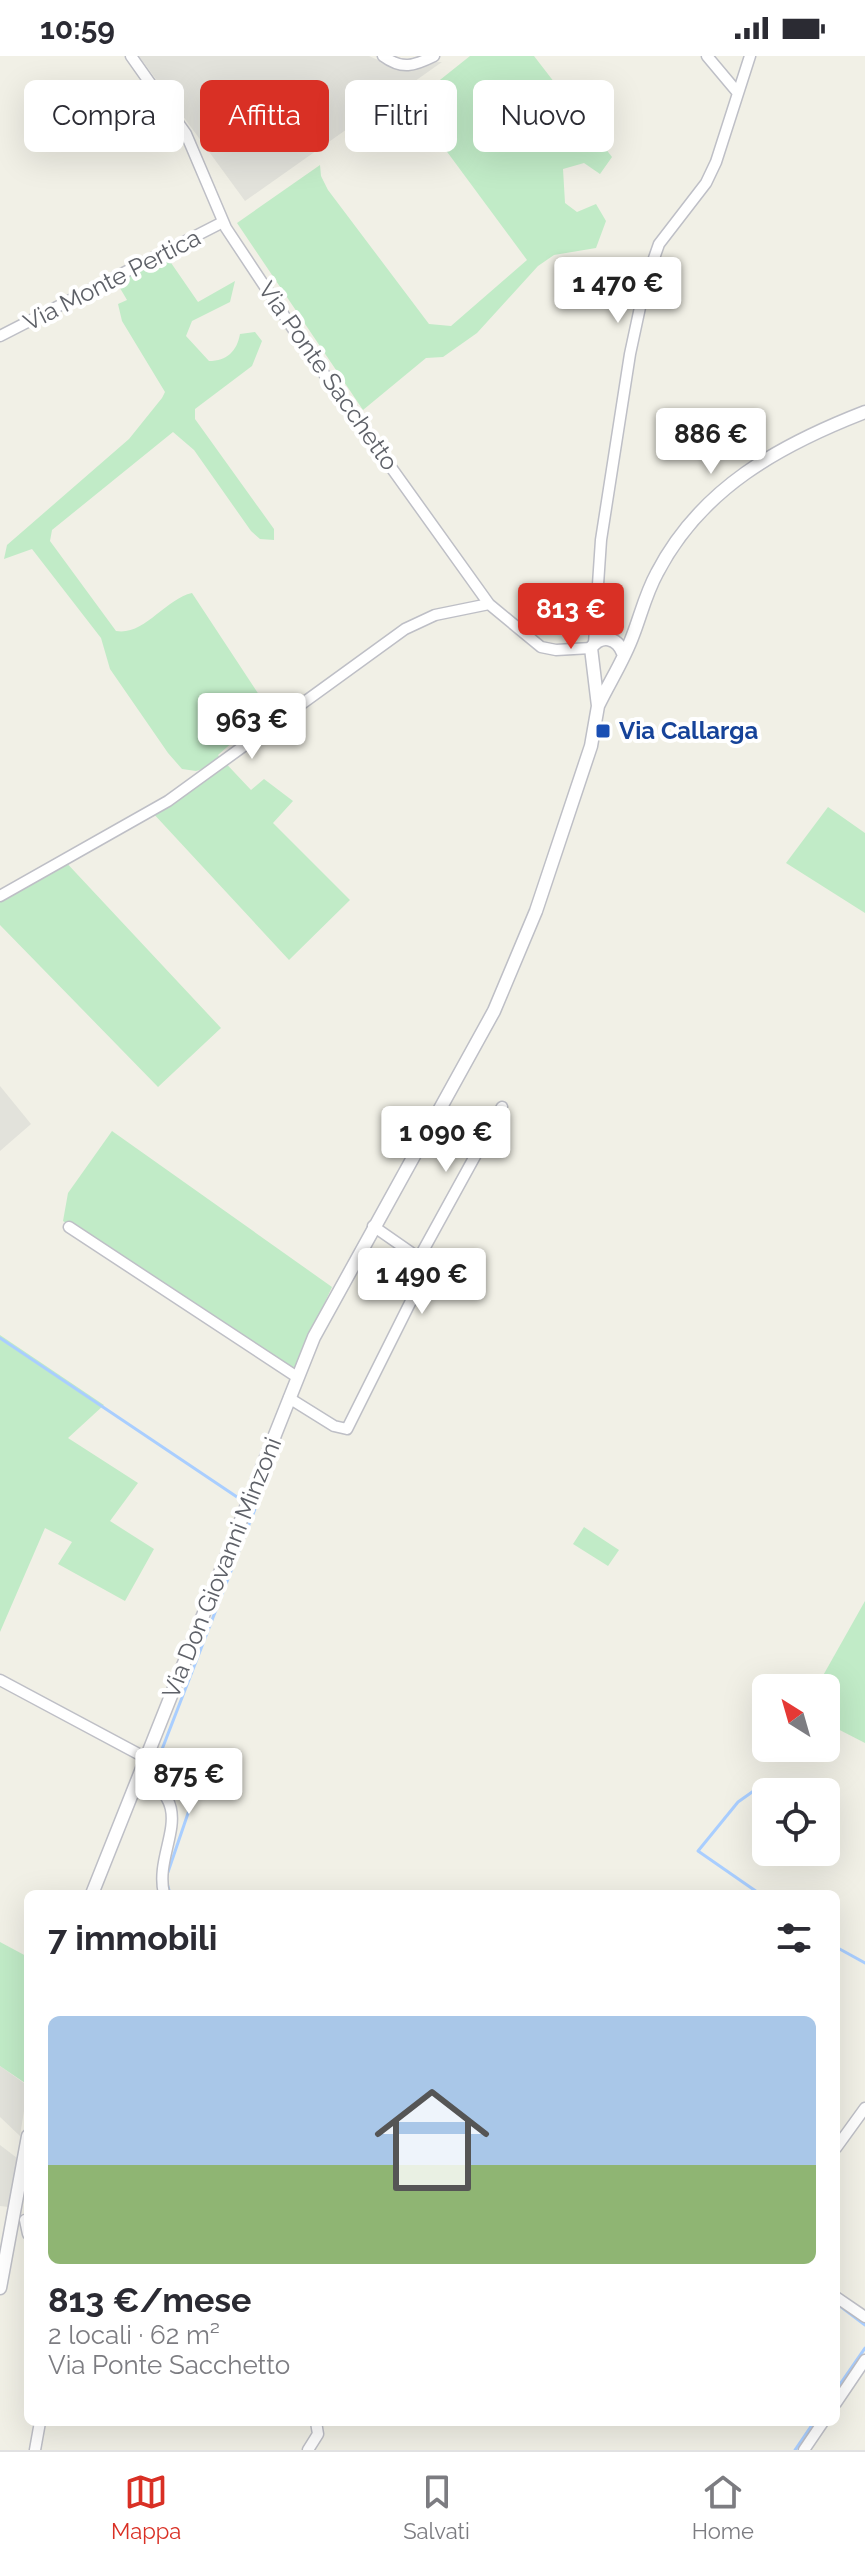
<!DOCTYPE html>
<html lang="it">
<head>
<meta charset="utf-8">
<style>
	body { margin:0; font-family:Raleway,sans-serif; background:#f2f2f3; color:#2b2b33; height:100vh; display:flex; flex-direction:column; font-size:30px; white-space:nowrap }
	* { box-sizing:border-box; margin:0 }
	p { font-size:26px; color:#7c7c81 }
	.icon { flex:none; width:44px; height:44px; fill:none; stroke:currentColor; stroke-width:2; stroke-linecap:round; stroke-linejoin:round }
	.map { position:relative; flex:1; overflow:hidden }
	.side { position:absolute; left:24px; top:1834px; width:816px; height:536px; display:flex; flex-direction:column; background:#fff; border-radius:12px; box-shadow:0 8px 32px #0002 }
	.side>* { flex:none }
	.hud { position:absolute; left:24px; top:24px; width:818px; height:72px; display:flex; gap:16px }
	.needle { width:52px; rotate:323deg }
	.controls { position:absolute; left:752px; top:1618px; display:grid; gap:16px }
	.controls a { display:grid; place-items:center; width:88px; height:88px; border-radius:12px; background:#fff; box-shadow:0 8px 32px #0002; font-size:40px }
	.price { position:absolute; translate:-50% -68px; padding:0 18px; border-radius:8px; background:#fff; color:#222; font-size:26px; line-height:52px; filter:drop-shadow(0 2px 4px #0008) }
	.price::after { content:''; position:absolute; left:50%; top:48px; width:24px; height:18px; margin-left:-12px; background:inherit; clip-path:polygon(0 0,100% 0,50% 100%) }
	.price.current { background:#d93025; color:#fff }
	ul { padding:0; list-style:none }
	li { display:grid; align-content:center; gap:16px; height:424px; padding:0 24px }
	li+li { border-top:2px solid #e1e1e2 }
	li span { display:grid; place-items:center; height:248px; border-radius:12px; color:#555 }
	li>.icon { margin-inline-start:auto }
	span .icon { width:144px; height:144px; fill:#fffc; stroke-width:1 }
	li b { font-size:34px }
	h2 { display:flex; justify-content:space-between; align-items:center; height:96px; padding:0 24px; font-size:34px }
	.chip { padding:0 28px; border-radius:12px; background:#fff; box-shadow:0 8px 32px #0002; font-size:28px; line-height:72px }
	.chip.current { background:#d93025; color:#fff }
	.status { display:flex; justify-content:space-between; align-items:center; height:56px; padding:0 40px; background:#fff; direction:ltr }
	.status svg { height:22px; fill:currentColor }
	.dock { display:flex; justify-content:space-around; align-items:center; height:112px; border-top:2px solid #e1e1e2; background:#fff; font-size:22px; color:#7c7c81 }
	.dock a { display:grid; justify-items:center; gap:4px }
	.dock .current { color:#d93025 }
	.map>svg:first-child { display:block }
	.industrial { fill:#e2e2db }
	.green { fill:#c1ebc7 }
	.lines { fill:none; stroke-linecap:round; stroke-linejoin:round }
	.stream { stroke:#a9ceff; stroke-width:3 }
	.minor-casing { stroke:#bebfc6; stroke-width:13 }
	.tertiary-casing { stroke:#bebfc6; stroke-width:15 }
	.minor { stroke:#fff; stroke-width:10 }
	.tertiary { stroke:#fff; stroke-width:12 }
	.transit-dot { fill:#1a4fb4; stroke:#fff; stroke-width:3 }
	.labels { text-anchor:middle; stroke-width:8; stroke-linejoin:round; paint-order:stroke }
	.street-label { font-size:24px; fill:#5e6168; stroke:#fff }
	.transit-label { font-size:24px; font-weight:bold; fill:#164399; stroke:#fff; text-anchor:start }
</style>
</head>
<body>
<div class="status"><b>10:59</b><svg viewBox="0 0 49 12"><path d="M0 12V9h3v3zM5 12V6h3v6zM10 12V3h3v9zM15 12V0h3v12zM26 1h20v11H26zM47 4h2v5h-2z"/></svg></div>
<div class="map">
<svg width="865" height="2394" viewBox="0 0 865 2394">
	<rect width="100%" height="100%" fill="#f1f0e6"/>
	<path class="industrial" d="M139,0H369L387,8L442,6L245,145Z
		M0,1030L31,1068L0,1095Z
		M0,2010L28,2030L20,2080L0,2061Z
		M0,2089L17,2102L9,2151L0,2150Z"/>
	<path class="green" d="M470,0H534L612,101L600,118L584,107L563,113L565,147L577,156L596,148L606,165L596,192L554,199L538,210L477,277L443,301L426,302L363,354L237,167L320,109L321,120L328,134L429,268L451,270L527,204L411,47Z
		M167,201L198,246L235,225L230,246L192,265L186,280L209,305C227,305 237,295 240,278L255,276L262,285L252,310L195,353V363L274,473V484L260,483L251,475L194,394L173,376L52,474L50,485L116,575C144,580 165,543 192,537L269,654L218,699L251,734L264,723L293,745L273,767L350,844L289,904L151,755L206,712L196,715L182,713L168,697L110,613L101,582L32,493L4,503L7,489L129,383L162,342L165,336L122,265L118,248L127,244L117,227Z
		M828,751L865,777V857L786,807Z
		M62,802L221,972L158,1031L0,869V836Z
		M112,1075L332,1231L294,1313L247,1288L63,1165L68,1137Z
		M0,1279L104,1349L68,1382L138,1427L110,1465L154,1493L125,1545L58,1508L72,1486L45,1472L0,1576Z
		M584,1471L619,1494L608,1510L573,1488Z
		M865,1545V1687L826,1667V1632H816Z
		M0,1886L28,1901V2029L0,2010Z"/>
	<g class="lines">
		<path class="stream" d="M0,1282L243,1445
			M168,1816L199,1725L154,1714L255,1453L249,1449
			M167,1827L170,1838
			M760,1838L698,1795L738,1746L762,1729
			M836,1891L865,1907
			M836,2247L865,2269
			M836,2334L865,2292
			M795,2394L814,2366"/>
		<defs>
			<path id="minor" d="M131,0L186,78L226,172L307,294L489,548L541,591L556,594L591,592
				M383,0C402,14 414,10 434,0
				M707,0L738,37
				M0,280L223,166
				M594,588L601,484L630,298L645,228L659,188L706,127L716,106L750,0
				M0,840L168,745L405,573L435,559L489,548
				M69,1171L297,1321
				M419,1202L502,1051
				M289,1342L334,1370L347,1373L412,1243L423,1209L419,1202L373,1170
				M0,1624L146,1702
				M139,1719C202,1750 153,1792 164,1838
				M836,2092L865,2052
				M25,2164L28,2178
				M836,2241L865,2261
				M836,2347L865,2304
				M35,2394L40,2366
				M308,2394L318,2378L316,2366
				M804,2394L823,2366"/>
			<path id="tertiary" d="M598,650C610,625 624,604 633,579C641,558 646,537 657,517C701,432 780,389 865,356
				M92,1838L314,1281L494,955L536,855L591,690L598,650L591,592C601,578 617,581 623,597
				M0,2232L28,2080"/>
		</defs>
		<use href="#minor" class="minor-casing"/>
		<use href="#tertiary" class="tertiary-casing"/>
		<use href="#minor" class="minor"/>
		<use href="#tertiary" class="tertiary"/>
	</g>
	<rect class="transit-dot" x="595" y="667" width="16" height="16" rx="4"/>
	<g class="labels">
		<g class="street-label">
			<text transform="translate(112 224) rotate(-27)" y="8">Via Monte Pertica</text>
			<text transform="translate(328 320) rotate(55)" y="8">Via Ponte Sacchetto</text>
			<text transform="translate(222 1512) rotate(-68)" y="8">Via Don Giovanni Minzoni</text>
		</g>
		<g class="transit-label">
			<text x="619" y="683">Via Callarga</text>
		</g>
	</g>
</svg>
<div class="controls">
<a><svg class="needle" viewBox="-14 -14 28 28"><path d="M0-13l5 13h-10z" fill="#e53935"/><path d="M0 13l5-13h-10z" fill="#7c7c81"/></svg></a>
<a><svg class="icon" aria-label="locate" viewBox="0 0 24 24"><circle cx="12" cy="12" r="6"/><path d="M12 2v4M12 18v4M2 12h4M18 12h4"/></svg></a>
</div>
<b class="price" style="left:618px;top:269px">1 470 €</b>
<b class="price" style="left:711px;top:420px">886 €</b>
<b class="price current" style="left:571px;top:595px">813 €</b>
<b class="price" style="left:252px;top:705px">963 €</b>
<b class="price" style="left:446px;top:1118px">1 090 €</b>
<b class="price" style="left:422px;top:1260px">1 490 €</b>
<b class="price" style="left:189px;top:1760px">875 €</b>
<div class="hud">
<a class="chip">Compra</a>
<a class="chip current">Affitta</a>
<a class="chip">Filtri</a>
<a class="chip">Nuovo</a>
</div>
<section class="side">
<h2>7 immobili<svg class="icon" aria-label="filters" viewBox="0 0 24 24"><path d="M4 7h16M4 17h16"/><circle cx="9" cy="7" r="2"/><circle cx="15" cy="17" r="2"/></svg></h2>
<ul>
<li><span style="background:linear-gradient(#a9c7e8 60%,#8fb573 0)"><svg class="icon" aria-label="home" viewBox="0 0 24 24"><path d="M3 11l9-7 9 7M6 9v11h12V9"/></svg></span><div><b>813 €/mese</b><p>2 locali · 62 m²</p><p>Via Ponte Sacchetto</p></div></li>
</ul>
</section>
</div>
<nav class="dock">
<a class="current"><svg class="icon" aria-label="map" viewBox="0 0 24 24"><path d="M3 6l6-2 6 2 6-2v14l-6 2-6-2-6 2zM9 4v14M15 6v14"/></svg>Mappa</a>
<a><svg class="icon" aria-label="saved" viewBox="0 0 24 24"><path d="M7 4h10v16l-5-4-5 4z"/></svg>Salvati</a>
<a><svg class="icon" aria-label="home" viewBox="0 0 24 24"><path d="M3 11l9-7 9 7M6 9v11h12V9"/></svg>Home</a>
</nav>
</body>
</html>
